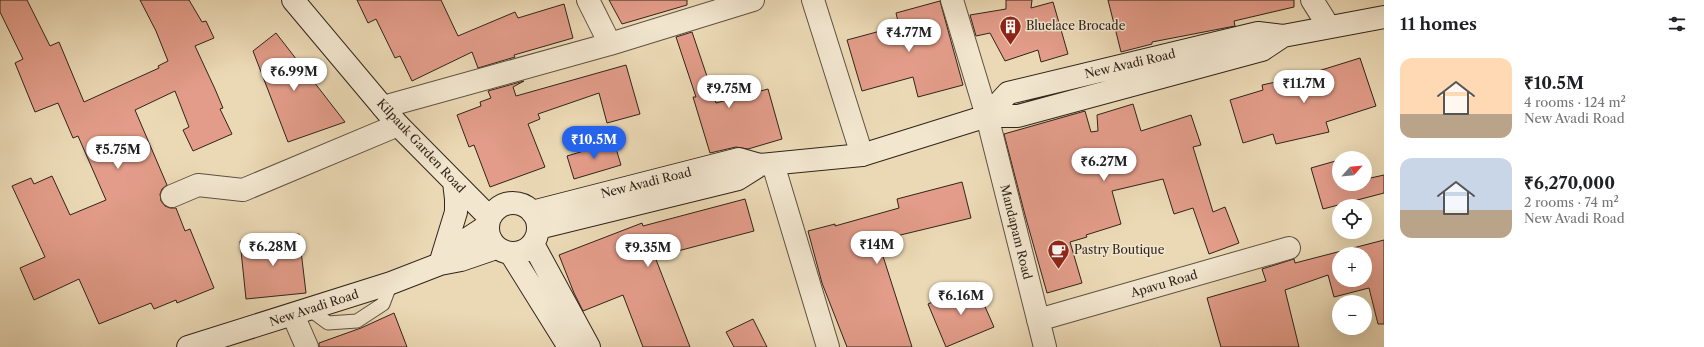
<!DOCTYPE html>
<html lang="en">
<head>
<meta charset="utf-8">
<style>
	body { margin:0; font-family:"Libre Caslon Text",serif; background:#f2f2f2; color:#202124; height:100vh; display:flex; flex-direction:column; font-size:15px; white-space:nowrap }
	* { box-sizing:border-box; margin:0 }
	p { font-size:13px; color:#757577 }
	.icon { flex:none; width:22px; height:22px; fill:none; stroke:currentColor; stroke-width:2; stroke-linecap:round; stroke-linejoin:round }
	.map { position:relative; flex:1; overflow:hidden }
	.panel { display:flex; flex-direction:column; background:#fff; width:320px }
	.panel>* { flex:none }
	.needle { width:26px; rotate:63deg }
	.fabs { position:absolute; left:1332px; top:151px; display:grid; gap:8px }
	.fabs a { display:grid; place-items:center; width:40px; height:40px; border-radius:50%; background:#fff; box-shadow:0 4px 16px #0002; font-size:20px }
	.price { position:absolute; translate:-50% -34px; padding:0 9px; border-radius:14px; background:#fff; color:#222; font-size:13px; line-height:26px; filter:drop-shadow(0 1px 2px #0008) }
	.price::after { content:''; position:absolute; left:50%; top:24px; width:12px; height:9px; margin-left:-6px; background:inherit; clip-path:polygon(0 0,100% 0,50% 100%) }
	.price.active { background:#2563eb; color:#fff }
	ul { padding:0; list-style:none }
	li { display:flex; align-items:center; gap:12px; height:100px; padding:0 16px }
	li span { display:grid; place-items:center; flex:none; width:112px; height:80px; border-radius:12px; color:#555 }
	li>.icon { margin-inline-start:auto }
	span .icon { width:48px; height:48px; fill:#fffc; stroke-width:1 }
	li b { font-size:17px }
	h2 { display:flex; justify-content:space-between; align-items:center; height:48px; padding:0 16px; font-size:17px }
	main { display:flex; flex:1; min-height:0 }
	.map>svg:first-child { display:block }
	.building { fill:#e29c89; stroke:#30241a; fill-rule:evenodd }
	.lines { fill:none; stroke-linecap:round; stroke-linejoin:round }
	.lane-casing { stroke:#5f5141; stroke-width:15 }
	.street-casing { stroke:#5f5141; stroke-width:24 }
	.secondary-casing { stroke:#30241a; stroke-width:24 }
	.lane { stroke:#f2e6cf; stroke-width:13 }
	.street { stroke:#f2e6cf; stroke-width:22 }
	.secondary { stroke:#f2e6cf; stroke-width:22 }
	.labels { text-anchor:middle; stroke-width:3; stroke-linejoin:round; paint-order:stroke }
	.poi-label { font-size:12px; fill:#30241a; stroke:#f2e6cf; text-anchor:start }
	.street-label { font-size:12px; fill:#30241a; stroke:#f2e6cf }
</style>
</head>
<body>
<main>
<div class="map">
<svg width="1384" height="347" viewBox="0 0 1384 347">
	<rect width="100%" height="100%" fill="#ebd9b5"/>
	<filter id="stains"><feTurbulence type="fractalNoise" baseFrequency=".005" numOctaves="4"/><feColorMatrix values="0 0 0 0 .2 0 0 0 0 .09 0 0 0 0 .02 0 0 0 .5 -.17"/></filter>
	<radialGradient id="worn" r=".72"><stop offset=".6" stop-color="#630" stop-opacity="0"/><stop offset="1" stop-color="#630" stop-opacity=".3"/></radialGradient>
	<path class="building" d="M0,0H27L50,46L59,42L84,102L159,68L158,66L168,61L156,31L140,0H189L202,22L206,21L214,38L195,46L215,89L223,108L220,109L232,134L193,151L183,130L189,127L175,91L135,110L167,185L162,189L160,194L161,201L165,206L170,208H176L185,231L190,229L214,288L177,303L176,300L154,309L151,303L99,324L79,279L34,300L20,268L45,257L12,186L31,178L34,184L52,176L70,215L106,200L78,136L73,138L58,103L35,112L15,63L23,59L0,12Z
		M357,0H441L458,36L515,12L518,18L564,4L573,38L514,55L515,57L478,68L472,52L412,81L400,56L395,58L376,19L368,23Z
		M609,0H687V5L622,24Z
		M1006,0H1032L1031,8L1053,2L1068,54L1041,62L1038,50L1005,61L990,33L976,36L970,15L1006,9Z
		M1108,0H1294V7L1234,21L1235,26L1152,42V44L1121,52Z
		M940,1L963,85L918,97L913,77L862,91L847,40L899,26L896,13Z
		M692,32L716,103L768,89L782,139L748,149L736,147L710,153L693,97H696L676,37Z
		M276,33L345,122L288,142L253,51Z
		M1360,58L1376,106L1326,122L1329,132L1276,144L1273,134L1243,143L1230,100L1263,90L1262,85L1299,77Z
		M626,65L640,114L607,123L599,93L538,114L540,119L528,124L545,167L490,187L474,145L469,147L457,115L481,106L480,102L491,98L488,91L524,81L513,87L516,96Z
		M1133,104L1141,131L1191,115L1201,145L1193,147L1213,212L1225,207L1239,243L1209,254L1193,208L1174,214L1163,179L1112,191L1121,224L1086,235L1087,237L1070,242L1082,283L1047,293L1025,215L1004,134L1085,111L1091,132L1098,131L1097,115Z
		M614,142L621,165L574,179L567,156Z
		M1339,160V184H1365V174L1366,179L1384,175V193L1323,209L1311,168Z
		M962,182L971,218L888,238L890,246L881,250L912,347H847L822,283L808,231L835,224V226L899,208L897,199Z
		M745,199L754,231L655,257L690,347H643L623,295L583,311L574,293L559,255L642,223L643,226Z
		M299,234L306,293L246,299L240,241Z
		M1384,240V324H1378L1369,288L1334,297L1328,275L1285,290L1299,347H1221L1207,298L1266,281L1262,269L1294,259L1295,263ZM1339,254H1365V280H1339Z
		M975,284L994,327L946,347L928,304Z
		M394,313L407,347H319V343L361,328Z
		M753,319L767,347H734L726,332Z"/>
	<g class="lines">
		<defs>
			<path id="lane" d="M309,309L328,323L357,321L383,304L391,283"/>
			<path id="street" d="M588,0L610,44
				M813,0L862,155
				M952,0L987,116L1045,347
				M1312,0L1329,27
				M383,107L610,44L753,0
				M773,164L828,347
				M172,196L198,185L243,190L398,125
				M293,315L307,347
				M1038,320L1289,248"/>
			<path id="secondary" d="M293,0L398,125L490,218
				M987,116L1008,93L1258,33L1283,36L1384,17
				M488 228a25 25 0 1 1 50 0a25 25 0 1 1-50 0Z
				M532,212L739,159L760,165L862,155L987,116H1018L1262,50L1283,36
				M538,228L738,179L760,165
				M533,244L589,347
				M511,254L569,347
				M440,263L455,247L487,226
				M440,264L456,212V199L454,182
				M188,347L391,283L440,264L461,260L496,248"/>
		</defs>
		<use href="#lane" class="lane-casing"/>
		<use href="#street" class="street-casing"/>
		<use href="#secondary" class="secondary-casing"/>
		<use href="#lane" class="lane"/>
		<use href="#street" class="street"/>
		<use href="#secondary" class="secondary"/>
	</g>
	<defs>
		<symbol id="building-pin" viewBox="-11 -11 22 30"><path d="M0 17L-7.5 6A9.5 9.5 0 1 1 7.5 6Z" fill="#8f2418" stroke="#f2e6cf"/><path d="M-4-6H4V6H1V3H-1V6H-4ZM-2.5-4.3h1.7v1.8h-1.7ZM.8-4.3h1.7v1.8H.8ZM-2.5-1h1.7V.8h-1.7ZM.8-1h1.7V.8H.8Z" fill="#fff"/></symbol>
		<symbol id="cafe-pin" viewBox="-11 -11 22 30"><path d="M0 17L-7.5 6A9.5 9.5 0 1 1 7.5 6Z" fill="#8f2418" stroke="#f2e6cf"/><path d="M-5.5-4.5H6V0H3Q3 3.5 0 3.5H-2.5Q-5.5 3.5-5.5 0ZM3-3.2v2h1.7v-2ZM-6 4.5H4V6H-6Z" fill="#fff"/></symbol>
	</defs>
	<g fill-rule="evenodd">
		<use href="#building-pin" x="998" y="14" width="25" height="34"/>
		<use href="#cafe-pin" x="1046" y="238" width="25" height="34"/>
	</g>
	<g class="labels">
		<g class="poi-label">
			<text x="1026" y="30">Bluelace Brocade</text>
			<text x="1074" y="254">Pastry Boutique</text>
		</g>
		<g class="street-label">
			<text transform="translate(1130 64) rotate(-13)" y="4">New Avadi Road</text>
			<text transform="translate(421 146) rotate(47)" y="4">Kilpauk Garden Road</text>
			<text transform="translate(646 183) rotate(-14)" y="4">New Avadi Road</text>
			<text transform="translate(1016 232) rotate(76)" y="4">Mandapam Road</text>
			<text transform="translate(1164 284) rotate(-16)" y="4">Apavu Road</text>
			<text transform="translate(314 308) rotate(-18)" y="4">New Avadi Road</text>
		</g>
	</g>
	<rect width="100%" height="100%" filter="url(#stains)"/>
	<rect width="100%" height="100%" fill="url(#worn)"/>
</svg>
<div class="fabs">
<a><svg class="needle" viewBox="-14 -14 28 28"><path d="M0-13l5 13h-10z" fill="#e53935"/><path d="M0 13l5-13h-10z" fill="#757577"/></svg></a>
<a><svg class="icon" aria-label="locate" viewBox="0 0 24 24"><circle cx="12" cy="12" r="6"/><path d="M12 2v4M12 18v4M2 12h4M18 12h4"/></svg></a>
<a>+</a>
<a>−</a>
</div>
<b class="price" style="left:909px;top:53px">₹4.77M</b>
<b class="price" style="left:294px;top:92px">₹6.99M</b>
<b class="price" style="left:1304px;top:104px">₹11.7M</b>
<b class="price" style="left:729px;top:109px">₹9.75M</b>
<b class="price active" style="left:594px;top:160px">₹10.5M</b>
<b class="price" style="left:118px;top:170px">₹5.75M</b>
<b class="price" style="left:1104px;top:182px">₹6.27M</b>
<b class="price" style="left:877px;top:265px">₹14M</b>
<b class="price" style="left:273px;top:267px">₹6.28M</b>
<b class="price" style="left:648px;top:268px">₹9.35M</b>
<b class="price" style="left:961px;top:316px">₹6.16M</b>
</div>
<section class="panel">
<h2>11 homes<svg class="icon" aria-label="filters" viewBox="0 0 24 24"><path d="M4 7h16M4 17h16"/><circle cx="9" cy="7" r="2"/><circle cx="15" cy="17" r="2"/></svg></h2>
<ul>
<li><span style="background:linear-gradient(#ffd9b3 70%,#b9a48a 0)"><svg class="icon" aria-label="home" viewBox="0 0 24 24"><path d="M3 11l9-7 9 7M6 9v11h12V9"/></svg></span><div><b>₹10.5M</b><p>4 rooms · 124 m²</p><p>New Avadi Road</p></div></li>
<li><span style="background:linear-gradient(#c9d6e8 65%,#b9a48a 0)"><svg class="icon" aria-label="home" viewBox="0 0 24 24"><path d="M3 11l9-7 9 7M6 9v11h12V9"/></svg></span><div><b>₹6,270,000</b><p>2 rooms · 74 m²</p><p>New Avadi Road</p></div></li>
</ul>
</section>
</main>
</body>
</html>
